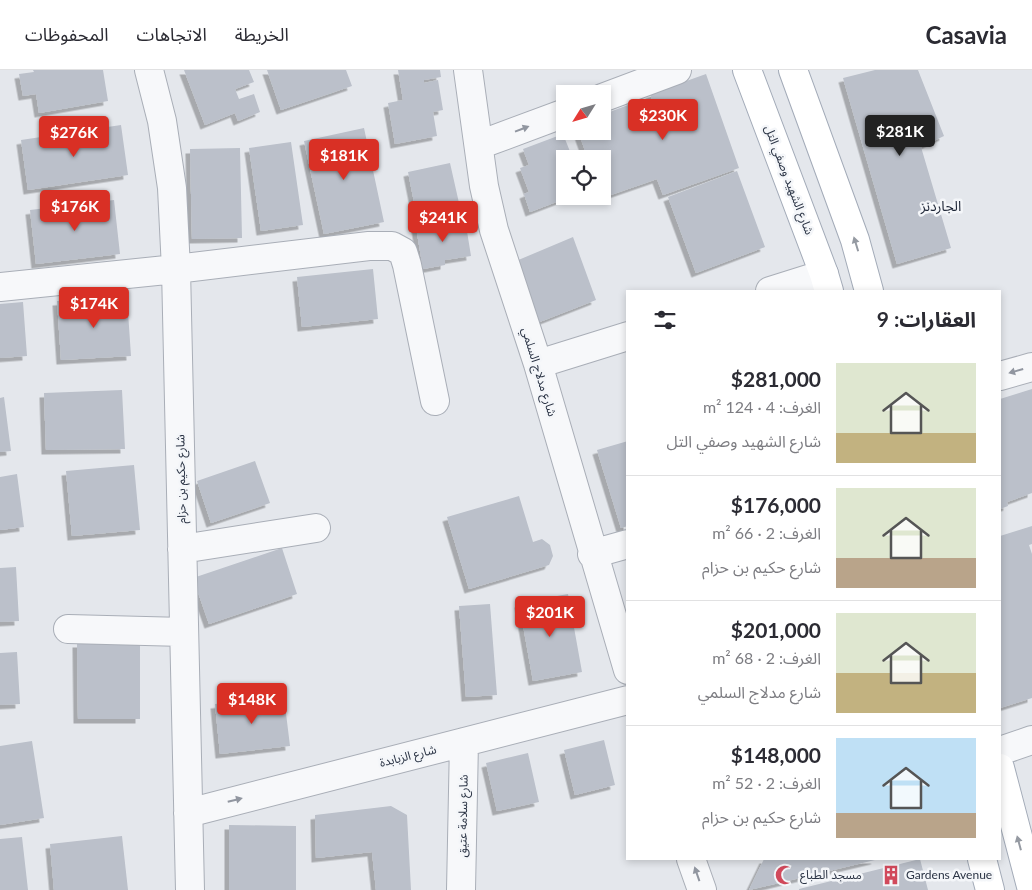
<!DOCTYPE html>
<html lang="ar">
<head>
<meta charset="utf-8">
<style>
	body { margin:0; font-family:Lato,"Noto Sans Arabic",sans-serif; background:#f2f2f3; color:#2b2b33; direction:rtl; height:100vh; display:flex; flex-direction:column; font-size:19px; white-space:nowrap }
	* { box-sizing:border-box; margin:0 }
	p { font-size:16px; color:#7c7c81 }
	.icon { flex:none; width:28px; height:28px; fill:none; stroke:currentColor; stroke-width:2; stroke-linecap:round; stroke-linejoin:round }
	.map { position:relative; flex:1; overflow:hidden; direction:ltr }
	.drawer { position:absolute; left:626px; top:220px; width:375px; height:570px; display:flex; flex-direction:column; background:#fff; border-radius:0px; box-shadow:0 2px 8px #0003; direction:rtl }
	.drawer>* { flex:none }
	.needle { width:32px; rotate:233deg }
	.buttons { position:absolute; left:556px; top:15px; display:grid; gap:10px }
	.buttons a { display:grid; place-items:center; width:55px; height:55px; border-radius:0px; background:#fff; box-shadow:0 2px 8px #0003; font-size:25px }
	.price { position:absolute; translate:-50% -42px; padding:0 11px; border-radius:5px; background:#d93025; color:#fff; font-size:16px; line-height:32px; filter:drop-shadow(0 1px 2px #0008) }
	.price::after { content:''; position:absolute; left:50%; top:30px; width:15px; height:11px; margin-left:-8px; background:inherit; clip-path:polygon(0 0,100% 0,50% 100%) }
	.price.active { background:#222; color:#fff }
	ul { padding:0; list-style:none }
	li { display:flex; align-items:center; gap:15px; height:125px; padding:0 25px }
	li+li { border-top:1px solid #e1e1e2 }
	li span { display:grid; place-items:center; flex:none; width:140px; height:100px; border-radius:0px; color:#555 }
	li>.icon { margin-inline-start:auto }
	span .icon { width:60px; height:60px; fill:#fffc; stroke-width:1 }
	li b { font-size:21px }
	h2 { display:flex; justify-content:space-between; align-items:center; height:60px; padding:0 25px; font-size:21px }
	header { display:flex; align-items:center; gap:30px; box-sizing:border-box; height:70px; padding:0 25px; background:#fff; border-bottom:1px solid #e1e1e2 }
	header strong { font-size:24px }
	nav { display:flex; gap:28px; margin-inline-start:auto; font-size:18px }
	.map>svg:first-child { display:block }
	.building { fill:#bbc0ca; filter:url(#shadow) }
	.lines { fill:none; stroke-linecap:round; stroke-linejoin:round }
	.minor-casing { stroke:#a9aeb7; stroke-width:30 }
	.major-casing { stroke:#a3abb8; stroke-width:30 }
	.minor { stroke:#f7f8fa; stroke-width:28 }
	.major { stroke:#fff; stroke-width:28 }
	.oneway { fill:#9196a0 }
	.oneway2 { fill:#959aa2 }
	.labels { text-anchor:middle; stroke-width:5; stroke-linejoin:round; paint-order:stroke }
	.street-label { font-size:12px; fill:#2b3445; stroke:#f4f6f9 }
	.poi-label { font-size:12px; fill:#2b3445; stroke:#f4f6f9; text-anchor:start }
	.neighbourhood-label { font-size:14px; fill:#1d2536; stroke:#f4f6f9 }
</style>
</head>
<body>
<header>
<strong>Casavia</strong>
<nav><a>الخريطة</a><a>الاتجاهات</a><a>المحفوظات</a></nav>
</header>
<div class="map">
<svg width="1032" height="820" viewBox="0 0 1032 820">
	<defs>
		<filter id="shadow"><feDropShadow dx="-4.5" dy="4.5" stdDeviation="0" flood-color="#0004"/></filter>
	</defs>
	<rect width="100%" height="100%" fill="#e4e7ec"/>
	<path class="building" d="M33,0H103L108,31L39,43L36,24L23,26L19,4L34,2Z
		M184,0H249L254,12L235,19L239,29L254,24L260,42L238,51L235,43L205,55Z
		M267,0H346L352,16L281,40Z
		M398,0H440L441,7L424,10V13L438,10L443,40L433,42L437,66L395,74L388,33L403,30Z
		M875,0H918L944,66L921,77L951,178L897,194L843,8Z
		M706,4L739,98L663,125L657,109L602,128V89H588L578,61H602V54L610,51L607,43L641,30L643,36L653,33L650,24Z
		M121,55L128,105L28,120L21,70Z
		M364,58L384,152L324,164L304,71Z
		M563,64L573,89H565V126H572L530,142L524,124L529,122L520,98L529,95L523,79Z
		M291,72L303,155L261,161L249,78Z
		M240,78L242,168L192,169L190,79Z
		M450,93L459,133L416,142L408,102Z
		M737,101L765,177L696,203L668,127Z
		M114,130L120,184L36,194L30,140Z
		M465,149L471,186L445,190V195L423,199L416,157Z
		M573,167L596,230L537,253L516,191Z
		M373,199L378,249L302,257L297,207Z
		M127,227L131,286L61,290L57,231Z
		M23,232L27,286L0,288V234Z
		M1032,319V423L1007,432L1008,436L1000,439V329Z
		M122,320L125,379L46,380L44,323Z
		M4,327L11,381L0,382V328Z
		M628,371V456L621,458L597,380Z
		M255,391L270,433L211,453L197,411Z
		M134,395L140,460L72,466L66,401Z
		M17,404L24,457L0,460V407Z
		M519,426L533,472L542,469L550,475L553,486L549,495L469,519L447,447Z
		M1032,456V474L1029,475L1032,484V628L1000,638V466Z
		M282,478L297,524L209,554L193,508Z
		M16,497L19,551L0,552V498Z
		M568,524L582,602L533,611L519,533Z
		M490,534L497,625L466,627L459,536Z
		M77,573H140V649H78Z
		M17,582L20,634L0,635V583Z
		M284,627L290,676L220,684L215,634Z
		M604,670L615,715L575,725L564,680Z
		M32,671L44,748L0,755V676Z
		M528,683L539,732L497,741L486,693Z
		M391,736L407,745L411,820H376L372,782L316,788L315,745Z
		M229,755L296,756V820H229Z
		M122,766L128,820H54L50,774Z
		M22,767L28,820H0V769Z
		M764,789H876L875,790L749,820Z
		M920,789L928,820H799V819Z"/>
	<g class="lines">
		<defs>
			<path id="minor" d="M149,0L162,51L172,118L176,199L190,820
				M468,0L484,116L494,160L538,294L628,600
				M602,28L677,0
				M479,75L565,43
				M0,217L176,199L369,176H392L403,182L407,195L435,331
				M770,221L824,204
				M538,294L628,266
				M1000,306L1032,297
				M182,479L316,458
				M592,484L628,474
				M68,559L184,562
				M1000,681L1032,670
				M188,743L628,630
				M691,789L702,820
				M461,820L464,672"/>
			<path id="major" d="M747,0L824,204L829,221
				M793,0L855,170L869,221
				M1000,698L1032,820
				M982,789L990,820"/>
		</defs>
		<use href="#minor" class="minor-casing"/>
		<use href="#major" class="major-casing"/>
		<use href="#minor" class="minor"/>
		<use href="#major" class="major"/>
	</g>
	<defs><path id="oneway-solid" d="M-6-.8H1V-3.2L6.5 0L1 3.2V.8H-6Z" transform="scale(1.25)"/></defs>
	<g class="oneway">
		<use href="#oneway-solid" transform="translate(522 59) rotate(-21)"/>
		<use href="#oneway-solid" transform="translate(1016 301) rotate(164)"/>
		<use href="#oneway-solid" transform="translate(235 730) rotate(-14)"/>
		<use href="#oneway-solid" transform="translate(697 804) rotate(-109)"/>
	</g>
	<g class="oneway2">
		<use href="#oneway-solid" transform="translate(856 174) rotate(-107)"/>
		<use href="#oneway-solid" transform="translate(1019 773) rotate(-105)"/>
	</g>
	<defs>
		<symbol id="mosque-bare" viewBox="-9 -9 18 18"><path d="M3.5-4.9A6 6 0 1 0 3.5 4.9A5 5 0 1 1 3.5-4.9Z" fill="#d1495b" stroke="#f4f6f9" stroke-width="2.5" paint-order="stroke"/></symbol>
		<symbol id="building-bare" viewBox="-9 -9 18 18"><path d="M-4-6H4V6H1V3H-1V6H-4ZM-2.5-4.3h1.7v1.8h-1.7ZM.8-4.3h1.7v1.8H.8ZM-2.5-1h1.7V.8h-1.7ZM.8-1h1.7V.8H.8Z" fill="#d1495b" stroke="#f4f6f9" stroke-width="2.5" paint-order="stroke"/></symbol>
	</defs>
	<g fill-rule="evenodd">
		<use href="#mosque-bare" x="771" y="791" width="28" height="28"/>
		<use href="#building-bare" x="877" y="791" width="28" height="28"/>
	</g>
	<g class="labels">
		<g class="street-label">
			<text transform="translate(789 110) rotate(69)" y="4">شارع الشهيد وصفي التل</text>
			<text transform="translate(539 302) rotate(73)" y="4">شارع مدلاج السلمي</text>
			<text transform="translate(181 409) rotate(-91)" y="4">شارع حكيم بن حزام</text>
			<text transform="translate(408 686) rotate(-14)" y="4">شارع الزبابدة</text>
			<text transform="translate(463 746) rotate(-89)" y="4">شارع سلامة عتيق</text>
		</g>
		<g class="poi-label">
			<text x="800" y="809">مسجد الطباع</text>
			<text x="906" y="809">Gardens Avenue</text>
		</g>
		<g class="neighbourhood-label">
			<text x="941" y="141">الجاردنز</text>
		</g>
	</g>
</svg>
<div class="buttons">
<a><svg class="needle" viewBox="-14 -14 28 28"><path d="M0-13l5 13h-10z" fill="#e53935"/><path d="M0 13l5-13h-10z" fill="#7c7c81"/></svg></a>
<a><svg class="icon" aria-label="locate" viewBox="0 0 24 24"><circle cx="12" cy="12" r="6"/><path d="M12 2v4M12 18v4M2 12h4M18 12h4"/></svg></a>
</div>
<b class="price" style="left:663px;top:71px">$230K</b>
<b class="price active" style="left:900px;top:87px">$281K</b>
<b class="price" style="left:74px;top:88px">$276K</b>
<b class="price" style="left:344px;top:111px">$181K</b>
<b class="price" style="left:75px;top:162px">$176K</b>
<b class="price" style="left:443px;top:173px">$241K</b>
<b class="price" style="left:94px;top:259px">$174K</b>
<b class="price" style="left:550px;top:568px">$201K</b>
<b class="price" style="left:252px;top:655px">$148K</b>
<section class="drawer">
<h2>العقارات: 9<svg class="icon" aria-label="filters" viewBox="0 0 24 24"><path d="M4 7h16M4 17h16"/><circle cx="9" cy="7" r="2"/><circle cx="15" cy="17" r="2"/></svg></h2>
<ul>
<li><span style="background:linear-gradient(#dfe7d0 70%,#c2b280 0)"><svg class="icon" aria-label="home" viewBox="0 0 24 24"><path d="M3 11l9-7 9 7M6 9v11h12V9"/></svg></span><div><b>$281,000</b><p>الغرف: 4 · 124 m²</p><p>شارع الشهيد وصفي التل</p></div></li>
<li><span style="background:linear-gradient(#dfe7d0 70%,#b9a48a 0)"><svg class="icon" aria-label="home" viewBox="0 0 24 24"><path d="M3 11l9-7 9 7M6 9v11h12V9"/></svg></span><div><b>$176,000</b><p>الغرف: 2 · 66 m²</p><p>شارع حكيم بن حزام</p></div></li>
<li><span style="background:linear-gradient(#dfe7d0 60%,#c2b280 0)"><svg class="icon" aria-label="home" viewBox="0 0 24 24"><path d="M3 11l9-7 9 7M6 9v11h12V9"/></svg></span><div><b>$201,000</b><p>الغرف: 2 · 68 m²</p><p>شارع مدلاج السلمي</p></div></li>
<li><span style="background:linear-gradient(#bfe0f5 75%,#b9a48a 0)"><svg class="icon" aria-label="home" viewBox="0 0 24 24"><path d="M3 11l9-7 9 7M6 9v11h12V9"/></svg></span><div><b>$148,000</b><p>الغرف: 2 · 52 m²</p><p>شارع حكيم بن حزام</p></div></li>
</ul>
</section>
</div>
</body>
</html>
